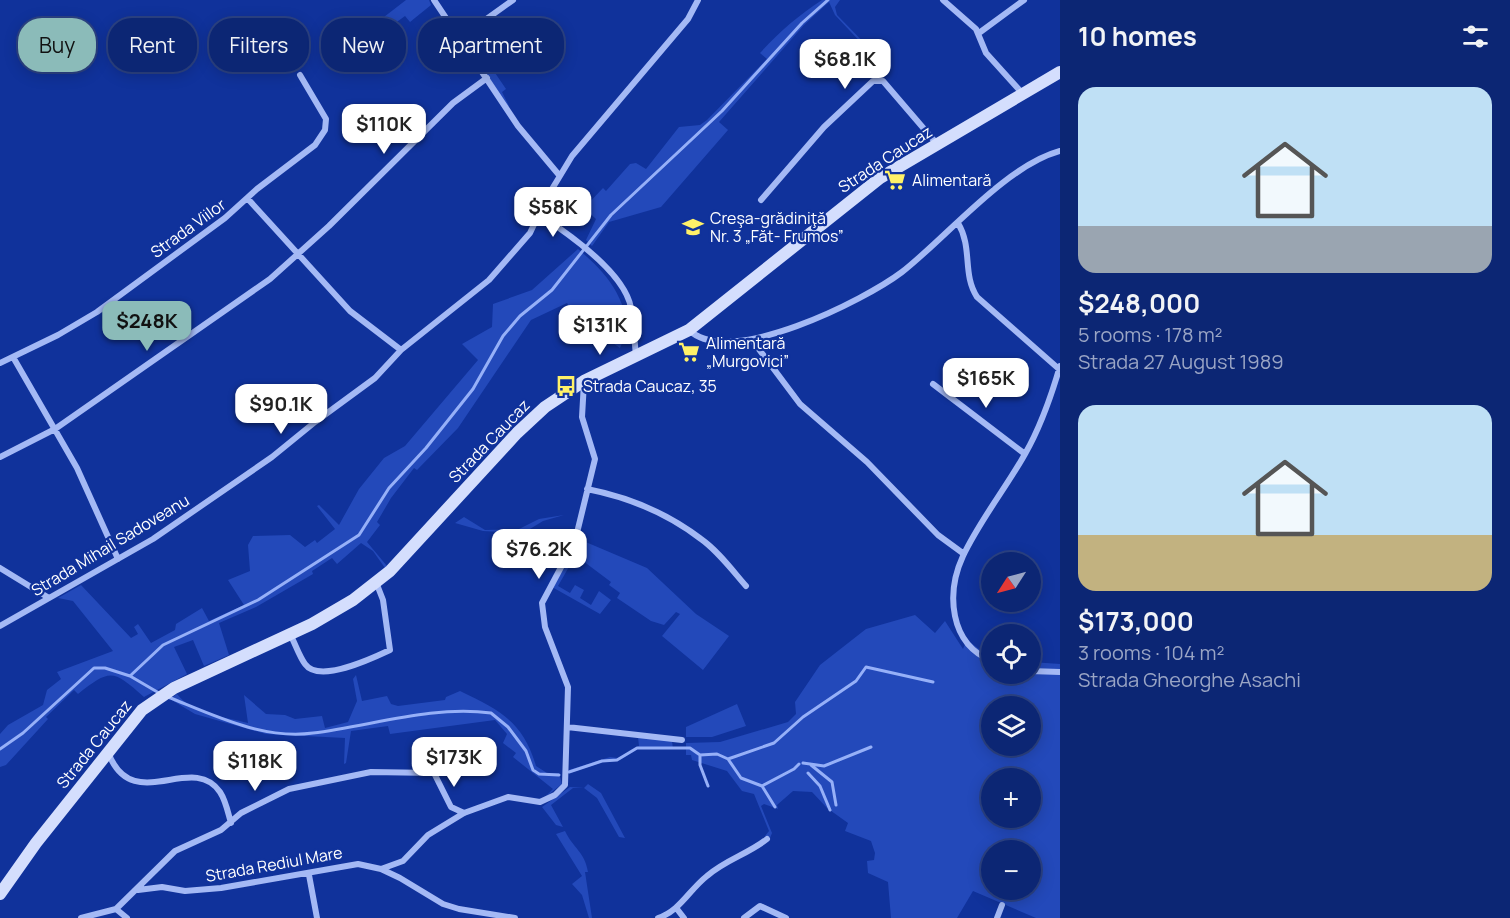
<!DOCTYPE html>
<html lang="en">
<head>
<meta charset="utf-8">
<style>
	body { margin:0; font-family:Manrope,sans-serif; background:#152e79; color:#f1f3f6; height:100vh; display:flex; flex-direction:column; font-size:22px; white-space:nowrap }
	* { box-sizing:border-box; margin:0 }
	p { font-size:20px; color:#9aa5c5 }
	.icon { flex:none; width:33px; height:33px; fill:none; stroke:currentColor; stroke-width:2; stroke-linecap:round; stroke-linejoin:round }
	.map { position:relative; flex:1; overflow:hidden }
	.details { display:flex; flex-direction:column; background:#0c2674; width:450px }
	.details>* { flex:none }
	.hud { position:absolute; left:18px; top:18px; width:570px; height:54px; display:flex; gap:12px }
	.needle { width:39px; rotate:234deg }
	.controls { position:absolute; left:981px; top:552px; display:grid; gap:12px }
	.controls a { display:grid; place-items:center; width:60px; height:60px; border-radius:50%; background:#0c2674; box-shadow:0 3px 15px #0003,0 0 0 2px #2c4386; font-size:30px }
	.price { position:absolute; translate:-50% -51px; padding:0 14px; border-radius:12px; background:#fff; color:#222; font-size:20px; line-height:39px; filter:drop-shadow(0 2px 3px #0008) }
	.price::after { content:''; position:absolute; left:50%; top:36px; width:18px; height:14px; margin-left:-9px; background:inherit; clip-path:polygon(0 0,100% 0,50% 100%) }
	.price.selected { background:#8bbbb9; color:#111 }
	ul { padding:0; list-style:none }
	li { display:grid; align-content:center; gap:12px; height:318px; padding:0 18px }
	li span { display:grid; place-items:center; height:186px; border-radius:18px; color:#555 }
	li>.icon { margin-inline-start:auto }
	span .icon { width:108px; height:108px; fill:#fffc; stroke-width:1 }
	li b { font-size:26px }
	h2 { display:flex; justify-content:space-between; align-items:center; height:72px; padding:0 18px; font-size:26px }
	.tag { padding:0 21px; border-radius:24px; background:#0c2674; box-shadow:0 3px 15px #0003,0 0 0 2px #2c4386; font-size:21px; line-height:54px }
	.tag.selected { background:#8bbbb9; color:#111 }
	main { display:flex; flex:1; min-height:0 }
	.map>svg:first-child { display:block }
	.green { fill:#2349ba; fill-rule:evenodd }
	.lines { fill:none; stroke-linecap:round; stroke-linejoin:round }
	.stream { stroke:#96b0f8; stroke-width:3 }
	.street { stroke:#a4b9f5; stroke-width:6 }
	.secondary { stroke:#d4defd; stroke-width:12 }
	.labels { text-anchor:middle; stroke-width:4.5; stroke-linejoin:round; paint-order:stroke }
	.street-label { font-size:16px; fill:#fff; stroke:#10329b }
	.poi-label { font-size:16px; fill:#fff; stroke:#10329b; text-anchor:start }
</style>
</head>
<body>
<main>
<div class="map">
<svg width="1060" height="918" viewBox="0 0 1060 918">
	<rect width="100%" height="100%" fill="#10329b"/>
	<path class="green" d="M406,0H429L431,5L410,22L405,16L390,27L384,17Z
		M822,0H840L835,7L837,15L880,59L882,65L835,15L829,2L804,25L719,122L728,130L661,207L609,222L592,246L586,240L596,219L584,208L603,188L606,191L630,164L636,163L646,169L679,127L700,125L707,120L767,59L760,53C779,32 799,15 822,0Z
		M481,59L486,66L489,64L506,89L502,92L509,106L507,107L479,62Z
		M578,249C610,276 628,300 629,343L623,341L620,348L585,324L583,326L567,303L531,320L458,428L417,470L414,468L391,498L377,522L380,525L367,542L387,566L385,568L373,551L361,543L337,564L332,558L312,571L313,574L256,607L219,623L229,655L204,666L193,640L174,647L187,674L144,697C113,670 111,668 78,694L74,690L46,717L48,719L6,765L0,767V734L8,725L43,705L47,690L61,679L57,672L113,651L73,601L58,598L81,585L131,638L138,634L134,627L138,624L151,643L175,630L176,624L202,608L209,621L244,605L228,580L250,571L248,545L253,536L290,535L305,547L315,540L317,543L335,529L317,506L319,505L339,525L359,489L384,458L405,446L478,360L462,344L492,327L493,304L532,290Z
		M564,515L543,521L525,532L518,533L483,531L455,523L464,517L485,530L519,529L539,519Z
		M581,540L647,568L696,614L729,636L703,670L662,636L680,614L676,612L664,625L651,621L617,598L620,593L609,585L611,582L575,555Z
		M567,564L570,565L558,586L570,593L575,585L584,590L580,598L591,605L599,591L611,600L600,614L552,587Z
		M915,615L935,633L945,621L963,649L967,640L983,652L991,653L992,674H1030L1031,662L1060,664V918H1036L973,891L957,918H891L888,882L868,873L867,861L874,860L875,853L871,841L845,831L848,823L827,808L812,792L793,791L777,805L778,809L764,804L761,806L772,833L770,838L765,836L769,831L754,794L742,791L727,771L692,760L691,755H686V743L720,742L788,722L796,714L795,702L820,665L866,629ZM992,706H1030V746H992ZM992,778H1030V818H992ZM992,850H1030V890H992Z
		M356,675L362,701L387,696L391,704L398,706L445,700L446,697L460,691C500,710 523,722 536,766L547,773H559L562,784L544,798L553,789L513,757L516,753L503,743L507,734L495,720L390,734L388,726L351,731L346,763L344,764L345,738L266,734L195,714L170,699L177,694C192,714 225,717 248,723L244,695L266,714L285,715L295,719L322,716L325,728L348,722L357,701L353,679Z
		M737,704L746,726L712,737H686V727Z
		M638,737L672,741L673,749H638L620,760L603,762L570,773L569,770L610,757L618,758L639,746Z
		M588,784L601,793L625,838L619,837L597,798L584,788H573L551,805L563,827L556,825L542,807L570,787L584,788Z
		M565,831C573,848 585,852 588,872H585L592,918H589L582,895L572,884L582,876L556,834Z"/>
	<g class="lines">
		<path class="stream" d="M130,676L159,693
			M168,697C213,715 263,740 313,733C371,726 432,705 491,713L508,727L526,751L533,770L539,774L559,775
			M0,749L23,733L94,668H105L130,676L163,645L258,600L359,535L389,488L426,448L473,389L503,336L520,316L552,290L611,215L722,111L802,23L828,0
			M700,755V765L708,786
			M728,759L741,778L762,786L794,769L799,764
			M803,763L824,766L871,747
			M811,765L832,782L836,805
			M569,772L602,761L617,760L637,748H690L700,755L717,754L728,759L774,743L803,717L856,681L866,667L933,682
			M808,773L820,786L830,810
			M762,786L775,807"/>
		<path class="street" d="M434,0L518,126L559,175
			M943,0L976,29L986,53L1023,94
			M979,33L1024,0
			M460,38L513,0
			M248,199L350,311L401,350
			M761,200L824,127L873,81H883L937,144
			M540,215C569,234 625,273 631,308C634,323 634,339 636,355
			M958,223C973,248 962,274 977,297L1059,369
			M689,330C729,369 865,300 902,272C947,237 1005,166 1060,151
			M752,340L800,404L867,462L938,535L964,554
			M13,357L77,468L118,559
			M0,363L58,335L97,312L225,218L257,189L315,145L325,130L326,119L300,75
			M933,384L1025,454
			M0,457L55,429L270,279L329,226L453,103L487,78
			M587,489C628,497 667,513 701,539C718,551 732,570 746,586
			M0,568L49,598
			M0,626L153,539L272,457L315,422L375,378L401,350L489,280L530,233L546,199L572,156L688,19L698,0
			M290,634C295,643 299,656 305,664C319,684 373,658 390,650L383,600L376,582
			M992,661C949,644 946,593 963,556C980,520 1006,488 1025,454C1041,426 1051,397 1060,366
			M1030,671L1060,672
			M567,727L682,740
			M108,752C132,817 192,751 220,792C226,801 228,813 231,823
			M381,869L403,861L428,835L464,813L508,797L540,802L555,795L565,785L568,687L545,627L542,603L575,541L595,459L582,417L584,382
			M309,875L317,918
			M138,890L162,887L185,891L221,888L358,864L381,869L400,878L443,904L459,909L515,918
			M116,909L175,851L221,830L241,813L289,789L371,772L434,773L451,807L464,813
			M116,909L127,918
			M677,909L684,918
			M81,918L116,909
			M658,918C680,911 689,890 707,876C725,860 748,854 767,839
			M744,918L760,906L786,918
			M997,918L1002,905"/>
		<path class="secondary" d="M0,894L36,843L142,710L174,688L312,624L353,600L390,571L517,433L545,407L584,381L689,330L880,178L1060,72"/>
	</g>
	<defs>
		<symbol id="supermarket-bare" viewBox="-9 -9 18 18"><path d="M-6-5.5h2.5l.6 2H6L4.5 2H-2.5L-4.4-4H-6ZM-1.5 3.2a1.3 1.3 0 1 0 .1 0ZM3 3.2a1.3 1.3 0 1 0 .1 0Z" fill="#fff168" stroke="#10329b" stroke-width="2.5" paint-order="stroke"/></symbol>
		<symbol id="school-bare" viewBox="-9 -9 18 18"><path d="M0-5L7-2L0 1L-7-2ZM-4 1L0 2.5L4 1V4Q0 6-4 4Z" fill="#fff168" stroke="#10329b" stroke-width="2.5" paint-order="stroke"/></symbol>
		<symbol id="bus-bare" viewBox="-9 -9 18 18"><path d="M-5-6H5V4H4V6H2V4H-2V6H-4V4H-5ZM-3.5-4V0h7V-4ZM-3.5 1.2v1.5H-2V1.2ZM2 1.2v1.5H3.5V1.2Z" fill="#fff168" stroke="#10329b" stroke-width="2.5" paint-order="stroke"/></symbol>
	</defs>
	<g fill-rule="evenodd">
		<use href="#supermarket-bare" x="880" y="165" width="30" height="30"/>
		<use href="#school-bare" x="678" y="212" width="30" height="30"/>
		<use href="#supermarket-bare" x="674" y="337" width="30" height="30"/>
		<use href="#bus-bare" x="551" y="371" width="30" height="30"/>
	</g>
	<g class="labels">
		<g class="street-label">
			<text transform="translate(885 159) rotate(-33)" y="6">Strada Caucaz</text>
			<text transform="translate(188 228) rotate(-36)" y="6">Strada Viilor</text>
			<text transform="translate(489 441) rotate(-46)" y="6">Strada Caucaz</text>
			<text transform="translate(110 545) rotate(-31)" y="6">Strada Mihail Sadoveanu</text>
			<text transform="translate(94 744) rotate(-51)" y="6">Strada Caucaz</text>
			<text transform="translate(274 864) rotate(-10)" y="6">Strada Rediul Mare</text>
		</g>
		<g class="poi-label">
			<text x="912" y="186">Alimentară</text>
			<text x="710" y="224">Creşa-grădiniţă<tspan x="710" dy="18">Nr. 3 „Făt- Frumos”</tspan></text>
			<text x="706" y="349">Alimentară<tspan x="706" dy="18">„Murgovici”</tspan></text>
			<text x="583" y="392">Strada Caucaz, 35</text>
		</g>
	</g>
</svg>
<div class="controls">
<a><svg class="needle" viewBox="-14 -14 28 28"><path d="M0-13l5 13h-10z" fill="#e53935"/><path d="M0 13l5-13h-10z" fill="#9aa5c5"/></svg></a>
<a><svg class="icon" aria-label="locate" viewBox="0 0 24 24"><circle cx="12" cy="12" r="6"/><path d="M12 2v4M12 18v4M2 12h4M18 12h4"/></svg></a>
<a><svg class="icon" aria-label="layers" viewBox="0 0 24 24"><path d="M12 4l9 5-9 5-9-5zM3 14l9 5 9-5"/></svg></a>
<a>+</a>
<a>−</a>
</div>
<b class="price" style="left:845px;top:90px">$68.1K</b>
<b class="price" style="left:384px;top:155px">$110K</b>
<b class="price" style="left:553px;top:238px">$58K</b>
<b class="price selected" style="left:147px;top:352px">$248K</b>
<b class="price" style="left:600px;top:356px">$131K</b>
<b class="price" style="left:986px;top:409px">$165K</b>
<b class="price" style="left:281px;top:435px">$90.1K</b>
<b class="price" style="left:539px;top:580px">$76.2K</b>
<b class="price" style="left:454px;top:788px">$173K</b>
<b class="price" style="left:255px;top:792px">$118K</b>
<div class="hud">
<a class="tag selected">Buy</a>
<a class="tag">Rent</a>
<a class="tag">Filters</a>
<a class="tag">New</a>
<a class="tag">Apartment</a>
</div>
</div>
<section class="details">
<h2>10 homes<svg class="icon" aria-label="filters" viewBox="0 0 24 24"><path d="M4 7h16M4 17h16"/><circle cx="9" cy="7" r="2"/><circle cx="15" cy="17" r="2"/></svg></h2>
<ul>
<li><span style="background:linear-gradient(#bfe0f5 75%,#9aa5b1 0)"><svg class="icon" aria-label="home" viewBox="0 0 24 24"><path d="M3 11l9-7 9 7M6 9v11h12V9"/></svg></span><div><b>$248,000</b><p>5 rooms · 178 m²</p><p>Strada 27 August 1989</p></div></li>
<li><span style="background:linear-gradient(#bfe0f5 70%,#c2b280 0)"><svg class="icon" aria-label="home" viewBox="0 0 24 24"><path d="M3 11l9-7 9 7M6 9v11h12V9"/></svg></span><div><b>$173,000</b><p>3 rooms · 104 m²</p><p>Strada Gheorghe Asachi</p></div></li>
</ul>
</section>
</main>
</body>
</html>
